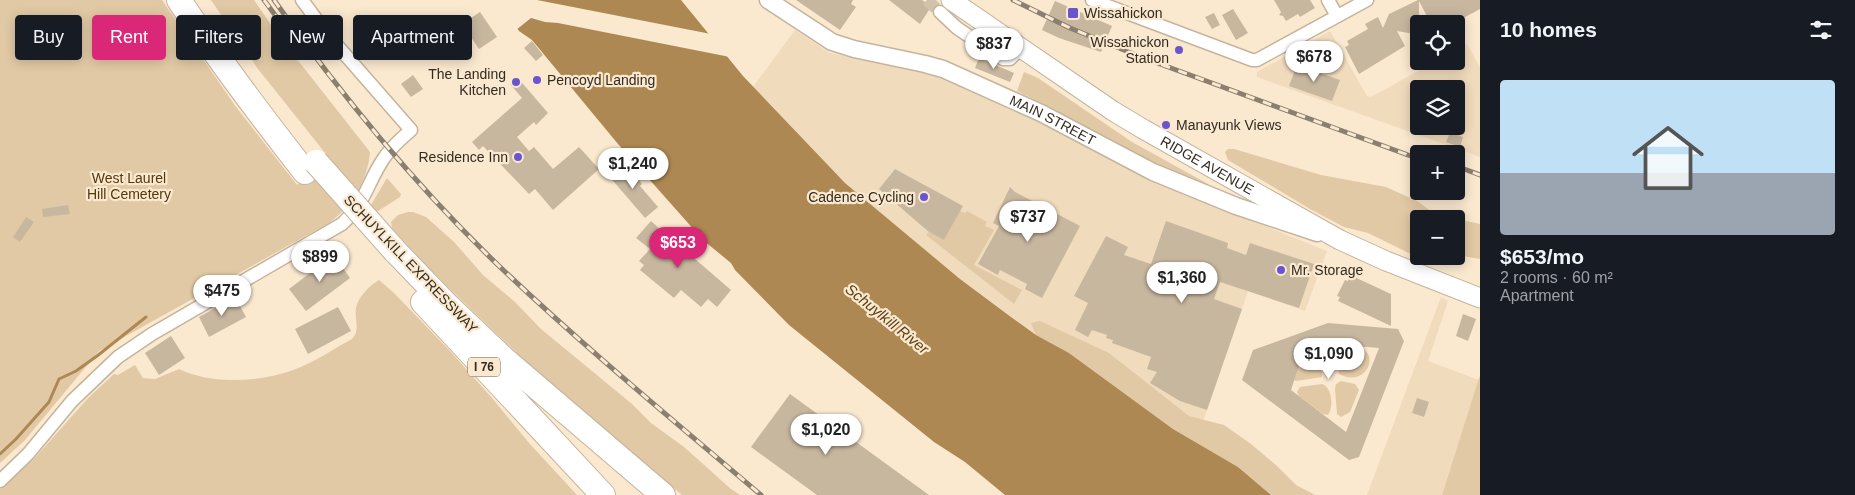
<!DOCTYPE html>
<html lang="en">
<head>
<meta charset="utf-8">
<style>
	body { margin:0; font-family:Arial,sans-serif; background:#20242c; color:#f1f3f6; height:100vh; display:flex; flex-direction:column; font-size:19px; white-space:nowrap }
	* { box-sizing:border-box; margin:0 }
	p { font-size:16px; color:#9ea1a6 }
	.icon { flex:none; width:28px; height:28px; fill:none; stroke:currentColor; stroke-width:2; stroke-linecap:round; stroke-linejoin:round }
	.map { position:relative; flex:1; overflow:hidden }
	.panel { display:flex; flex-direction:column; background:#171b24; width:375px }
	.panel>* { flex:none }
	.banner { position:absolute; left:15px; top:15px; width:475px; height:45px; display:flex; gap:10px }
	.tools { position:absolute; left:1410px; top:15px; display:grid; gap:10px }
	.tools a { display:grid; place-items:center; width:55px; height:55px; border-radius:5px; background:#171b24; box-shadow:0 2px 12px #0003; font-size:25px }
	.price { position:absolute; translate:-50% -42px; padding:0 11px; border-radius:18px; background:#fff; color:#222; font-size:16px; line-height:32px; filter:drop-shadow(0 1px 2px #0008) }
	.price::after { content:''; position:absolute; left:50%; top:30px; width:15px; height:11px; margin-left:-8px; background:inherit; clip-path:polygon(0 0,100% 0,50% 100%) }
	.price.on { background:#db2777; color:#fff }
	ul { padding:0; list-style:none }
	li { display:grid; align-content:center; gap:10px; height:265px; padding:0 20px }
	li+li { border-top:1px solid #363941 }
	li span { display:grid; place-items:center; height:155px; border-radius:5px; color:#555 }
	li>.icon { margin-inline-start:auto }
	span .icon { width:90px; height:90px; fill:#fffc; stroke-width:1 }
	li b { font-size:21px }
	h2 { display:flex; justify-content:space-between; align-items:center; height:60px; padding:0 20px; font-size:21px }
	.tag { padding:0 18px; border-radius:5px; background:#171b24; box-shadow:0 2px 12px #0003; font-size:18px; line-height:45px }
	.tag.on { background:#db2777; color:#fff }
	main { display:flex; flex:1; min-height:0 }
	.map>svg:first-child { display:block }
	.built { fill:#f1dbbd; fill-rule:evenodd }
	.green { fill:#e2c9a5 }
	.water { fill:#ae8852 }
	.pier { fill:#fae8cf }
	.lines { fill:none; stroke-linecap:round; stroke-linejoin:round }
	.stream { stroke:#ae8852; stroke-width:3 }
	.building { fill:#c8b79f; fill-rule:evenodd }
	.minor-tunnel { stroke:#d2c2ac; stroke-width:12; stroke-dasharray:12 6; stroke-linecap:butt }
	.minor-casing { stroke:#c5b49c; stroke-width:15 }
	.tertiary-casing { stroke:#c5b49c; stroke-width:19 }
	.secondary-casing { stroke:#c5b49c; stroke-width:21 }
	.motorway-casing { stroke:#c5b49c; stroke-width:26 }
	.minor { stroke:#fff; stroke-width:12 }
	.tertiary { stroke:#fff; stroke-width:16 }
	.secondary { stroke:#fff; stroke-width:19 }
	.motorway { stroke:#fff; stroke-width:24 }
	.rail-casing { stroke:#8b7f6f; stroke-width:5 }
	.rail { stroke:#fae8cf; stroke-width:3; stroke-dasharray:9; stroke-linecap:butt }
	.motorway-bridge-casing { stroke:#c5b49c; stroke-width:26; stroke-linecap:butt }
	.motorway-bridge { stroke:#fff; stroke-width:24 }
	.poi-dot { fill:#6956cf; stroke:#fae8cf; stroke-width:2 }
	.labels { text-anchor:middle; stroke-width:4.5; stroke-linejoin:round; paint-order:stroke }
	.shield { fill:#fae8cf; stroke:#6e6456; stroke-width:1 }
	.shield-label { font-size:12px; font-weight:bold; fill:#322b22 }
	.poi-label { font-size:14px; fill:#322b22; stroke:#fae8cf; text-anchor:start }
	.street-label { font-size:14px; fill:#322b22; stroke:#fae8cf }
	.park-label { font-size:14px; fill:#52380b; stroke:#fae8cf }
	.water-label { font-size:15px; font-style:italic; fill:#5c4116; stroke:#fae8cf }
</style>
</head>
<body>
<main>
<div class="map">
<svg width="1480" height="495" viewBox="0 0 1480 495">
	<rect width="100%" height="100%" fill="#fae8cf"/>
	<path class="built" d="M795,30L830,53L932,75L1017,111L1143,177L1327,251L1305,311L1248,291L1196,442L1069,353L1036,335L960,279L845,183L772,108L753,87Z
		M1330,31L1367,96L1371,97L1436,61H1456V50L1467,44L1480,67V157L1257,77V72ZM1419,89H1456V126H1419Z
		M1441,297L1448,301L1428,361L1479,380L1442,495H1367Z"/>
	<path class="green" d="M0,0H162L236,107L297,185L326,157V154L258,69L211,0H254L278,35L370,152C368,180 351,207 329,223L99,351L25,440L0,463Z
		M1024,72L1038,78L1132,142L1208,184L1207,186L1150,163L1065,118L1056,110L1017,91Z
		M1228,149H1234L1321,175L1386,187L1417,201L1435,214L1480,224V259L1456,255V219H1419V256H1433L1430,260H1423L1368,233L1344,227L1310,209L1228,160L1225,152Z
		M387,178L401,194L400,197L375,213L368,210Z
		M960,211L965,213L967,211L987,222L985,226L994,230L974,265L1022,290L1014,304L926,235L929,232L944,240Z
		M408,212H413L426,217L454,242L483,275L515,302L541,329L632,404L651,423L684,447L731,489L740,495H682L536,371L432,272L392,228L391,222L398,215Z
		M379,280L394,293L450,351L492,398L529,443L577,495H0V489L33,460L88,398L114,374L118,375L135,365L143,378L155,379L179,369C212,385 260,382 293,370C314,363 333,349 352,339C361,330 354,319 356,308C358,297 369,286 379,280Z
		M1040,321L1109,353L1189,416L1224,425L1251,444L1277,466L1296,485L1315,495H1271L1238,467L1173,429L1069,353L1036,335L1031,323Z
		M1330,346L1338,347C1340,354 1335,366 1329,369C1323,367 1315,359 1314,353L1316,350Z
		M1354,348C1383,347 1368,390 1339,374C1336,364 1344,352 1354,348Z
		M1301,356L1310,359L1322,372V377L1296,381L1294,380Z
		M1480,376V495H1442L1479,378Z
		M1341,381L1355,384L1359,390L1350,412L1341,417L1337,414L1335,389L1336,384Z
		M1322,384C1332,387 1334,407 1328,415L1323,414L1299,396L1297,392L1300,387Z"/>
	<path class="water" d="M498,0H681L743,76L845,183L960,279L1011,317L1036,335L1069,353L1173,429L1238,467L1271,495H1005L965,462L934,442L789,325L735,270L731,263L703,240L618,144L532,40L519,31Z"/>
	<path class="pier" d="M495,0H537L711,34L730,57L558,23L545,22L531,18L516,30Z"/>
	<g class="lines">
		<path class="stream" d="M0,454L16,439L49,402L59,379L76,371L97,356L146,317"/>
	</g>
	<path class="building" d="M796,0H853L851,4L856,7L840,30Z
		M889,0H922L931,7L920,24Z
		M1274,0H1310L1315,8L1300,17L1298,14L1286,21L1283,16L1279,15L1281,12Z
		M1418,0H1480V9L1454,23L1451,17L1438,24H1431L1419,1V32L1414,34L1397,31L1405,46L1359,74L1345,47L1349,45L1347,41L1368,29L1365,24L1378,17L1383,28L1389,14Z
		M1055,1L1112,26L1101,52L1059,38L1042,30Z
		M1233,9L1248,33L1236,40L1222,15Z
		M480,12L497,37L479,49L462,24Z
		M1214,13L1220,25L1212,29L1205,17Z
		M532,41L543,55L536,61L524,48Z
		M979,58L1014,73L1010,82L975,68Z
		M1297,65L1340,80L1332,101L1289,86Z
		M413,75L423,89L411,97L401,84Z
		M517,77L548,113L536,125L534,122L517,137L529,151L534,147L553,169L579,147L599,169L553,210L535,189L529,194L483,146L479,150L472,142L522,98L510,84Z
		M1450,132L1463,137L1460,147L1446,142Z
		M623,162L642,184L640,186L658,207L645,218L608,175Z
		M895,169L963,206L944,240L929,232L879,189Z
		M1010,187L1015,192L1080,226L1042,298L1025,289L1027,284L1000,270L998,275L978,264L999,226L993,223Z
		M68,205L70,214L43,217L42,209Z
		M26,217L34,222L20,242L13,237Z
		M651,221L670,238L672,235L682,244L680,246L731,290L717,307L708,299L701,307L681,290L674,298L640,270L644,265L639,261L650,249L636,238Z
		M1166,221L1228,243L1227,248L1246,255L1250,243L1314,264L1299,308L1220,282L1214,299L1242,309L1207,410L1180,401L1150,383L1157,372L1147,369L1151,357L1112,343L1113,340L1106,338L1107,335L1092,330L1088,337L1075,330L1088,303L1074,296L1106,236L1128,247L1124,255L1151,264Z
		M334,255L350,278L306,311L289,289Z
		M1350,275L1391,294V326L1338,301L1340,297L1337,296L1345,280L1348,281Z
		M235,297L246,317L209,337L199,317Z
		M338,307L351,331L308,354L295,329Z
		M1463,314L1476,319L1468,341L1456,336Z
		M1328,323L1398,329L1404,341L1359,457L1349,460L1242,380L1253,350ZM1331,344L1379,348L1346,432L1291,390L1303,353Z
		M171,336L185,358L159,375L145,353Z
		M790,394L929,495H817L751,447Z
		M1417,398L1429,402L1424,417L1412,413Z"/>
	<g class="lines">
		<path class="minor-tunnel" d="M927,0L940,12"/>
		<defs>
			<path id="minor" d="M1092,0L1252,60H1257L1266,55L1367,0
				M1328,0L1337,16
				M940,12L957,28L1003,59H1010L1021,48
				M0,481L28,454L72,401L118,357L152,334L342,224C366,202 367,183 384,158C391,147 401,139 411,130L328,35L302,0"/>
			<g id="tertiary">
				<path id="s1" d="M768,0L832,42L854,49L925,64L943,69L1041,113L1153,172L1236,206L1317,233"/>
			</g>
			<g id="secondary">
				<path id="s2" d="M951,0L1113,111L1143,129L1340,240L1386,261L1480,298"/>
			</g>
			<path id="motorway" d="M179,0C218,59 261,116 305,172
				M395,251L447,305L504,359L663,495
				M423,302L603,495"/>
		</defs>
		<use href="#minor" class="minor-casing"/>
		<use href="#tertiary" class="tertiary-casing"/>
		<use href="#secondary" class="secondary-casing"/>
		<use href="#motorway" class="motorway-casing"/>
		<use href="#minor" class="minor"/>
		<use href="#tertiary" class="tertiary"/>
		<use href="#secondary" class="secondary"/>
		<use href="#motorway" class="motorway"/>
		<defs>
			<path id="rail" d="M264,0L289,34
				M274,0C341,95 415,185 499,266C583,346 673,420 761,495
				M1013,0L1070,28L1141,57L1419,159
				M1456,166L1480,175"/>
		</defs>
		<use href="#rail" class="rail-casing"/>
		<use href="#rail" class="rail"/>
		<defs>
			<path id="motorway-bridge" d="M316,162L395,251"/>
		</defs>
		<use href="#motorway-bridge" class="motorway-bridge-casing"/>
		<use href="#motorway-bridge" class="motorway-bridge"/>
	</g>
	<g class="poi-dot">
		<rect x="1067" y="7" width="12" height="12" rx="2.5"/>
		<circle cx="1179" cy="50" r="5"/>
		<circle cx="537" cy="80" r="5"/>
		<circle cx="516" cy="82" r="5"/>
		<circle cx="1166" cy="125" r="5"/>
		<circle cx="518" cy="157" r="5"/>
		<circle cx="924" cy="197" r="5"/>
		<circle cx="1281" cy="270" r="5"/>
	</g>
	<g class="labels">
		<rect class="shield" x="468" y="357.5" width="32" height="19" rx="4"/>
		<g class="shield-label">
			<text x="484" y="371">I 76</text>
		</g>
		<g class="poi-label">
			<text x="1084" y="18">Wissahickon</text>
			<text x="1169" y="47" text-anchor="end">Wissahickon<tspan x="1169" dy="16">Station</tspan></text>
			<text x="506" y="79" text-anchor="end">The Landing<tspan x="506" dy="16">Kitchen</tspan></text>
			<text x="547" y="85">Pencoyd Landing</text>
			<text x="1176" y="130">Manayunk Views</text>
			<text x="508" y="162" text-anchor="end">Residence Inn</text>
			<text x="914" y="202" text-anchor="end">Cadence Cycling</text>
			<text x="1291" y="275">Mr. Storage</text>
		</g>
		<g class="street-label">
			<text dy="5" stroke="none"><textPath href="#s1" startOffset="312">MAIN STREET</textPath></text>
			<text dy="5" stroke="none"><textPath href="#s2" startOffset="305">RIDGE AVENUE</textPath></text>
			<text transform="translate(411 264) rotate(46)" y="5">SCHUYLKILL EXPRESSWAY</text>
		</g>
		<g class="park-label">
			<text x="129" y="183">West Laurel<tspan x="129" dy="16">Hill Cemetery</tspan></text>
		</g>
		<g class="water-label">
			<text transform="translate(887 319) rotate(39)" y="5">Schuylkill River</text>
		</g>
	</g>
</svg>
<div class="tools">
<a><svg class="icon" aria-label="locate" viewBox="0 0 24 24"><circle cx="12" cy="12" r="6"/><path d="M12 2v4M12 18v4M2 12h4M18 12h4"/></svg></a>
<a><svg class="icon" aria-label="layers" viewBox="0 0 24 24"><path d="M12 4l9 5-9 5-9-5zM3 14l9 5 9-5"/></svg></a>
<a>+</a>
<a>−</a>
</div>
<b class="price" style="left:994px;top:70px">$837</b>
<b class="price" style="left:1314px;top:83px">$678</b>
<b class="price" style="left:633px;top:190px">$1,240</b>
<b class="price" style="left:1028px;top:243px">$737</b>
<b class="price on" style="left:678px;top:269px">$653</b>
<b class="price" style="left:320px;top:283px">$899</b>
<b class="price" style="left:1182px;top:304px">$1,360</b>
<b class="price" style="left:222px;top:317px">$475</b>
<b class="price" style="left:1329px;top:380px">$1,090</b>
<b class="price" style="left:826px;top:456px">$1,020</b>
<div class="banner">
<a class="tag">Buy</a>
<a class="tag on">Rent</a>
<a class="tag">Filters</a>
<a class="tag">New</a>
<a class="tag">Apartment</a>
</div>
</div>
<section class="panel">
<h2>10 homes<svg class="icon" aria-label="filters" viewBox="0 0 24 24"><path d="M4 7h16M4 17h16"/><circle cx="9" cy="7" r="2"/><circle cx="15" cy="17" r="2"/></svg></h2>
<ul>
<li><span style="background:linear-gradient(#bfe0f5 60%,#9aa5b1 0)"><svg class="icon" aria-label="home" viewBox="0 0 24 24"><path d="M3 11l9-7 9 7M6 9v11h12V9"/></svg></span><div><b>$653/mo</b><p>2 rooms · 60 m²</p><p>Apartment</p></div></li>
</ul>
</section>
</main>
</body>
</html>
